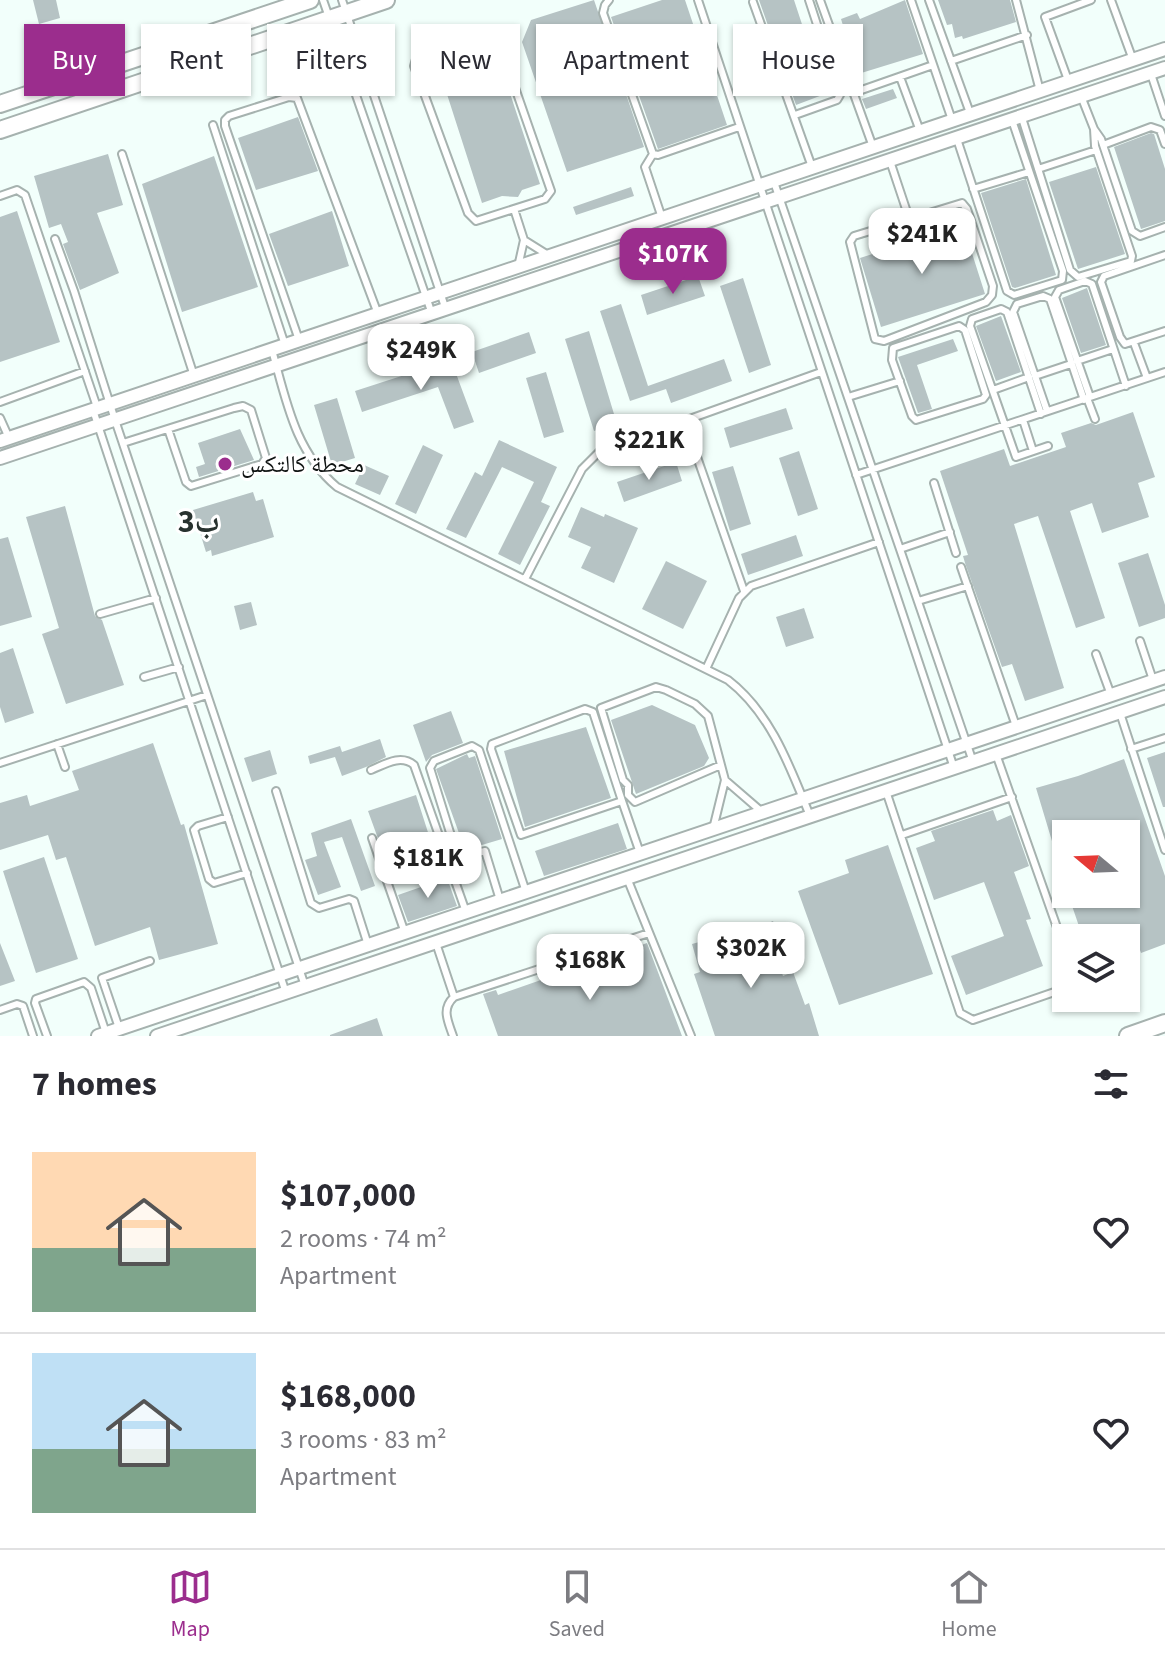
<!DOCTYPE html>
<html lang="en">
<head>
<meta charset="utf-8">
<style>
	body { margin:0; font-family:"Source Sans 3","Noto Naskh Arabic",sans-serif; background:#f2f2f3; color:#2b2b33; height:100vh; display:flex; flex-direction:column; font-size:30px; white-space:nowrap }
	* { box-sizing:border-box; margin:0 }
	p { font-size:26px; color:#7c7c81 }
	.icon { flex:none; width:44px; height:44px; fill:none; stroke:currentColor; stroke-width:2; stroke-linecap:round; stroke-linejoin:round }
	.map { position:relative; height:1036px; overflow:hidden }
	.drawer { display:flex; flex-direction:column; background:#fff; flex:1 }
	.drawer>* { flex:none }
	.top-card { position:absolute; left:24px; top:24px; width:1118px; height:72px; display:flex; gap:16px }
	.needle { width:52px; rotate:289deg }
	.tools { position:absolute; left:1052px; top:820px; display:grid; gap:16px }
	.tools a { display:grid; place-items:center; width:88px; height:88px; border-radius:0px; background:#fff; box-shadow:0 2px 6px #0004; font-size:40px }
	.price { position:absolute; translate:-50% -68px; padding:0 18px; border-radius:16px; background:#fff; color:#222; font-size:26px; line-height:52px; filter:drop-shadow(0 2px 4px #0008) }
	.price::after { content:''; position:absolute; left:50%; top:48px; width:24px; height:18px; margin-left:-12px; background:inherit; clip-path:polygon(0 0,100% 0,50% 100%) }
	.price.selected { background:#9b2d8d; color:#fff }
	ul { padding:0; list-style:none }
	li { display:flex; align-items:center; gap:24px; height:200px; padding:0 32px }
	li+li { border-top:2px solid #e1e1e2 }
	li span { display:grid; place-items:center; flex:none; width:224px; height:160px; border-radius:0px; color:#555 }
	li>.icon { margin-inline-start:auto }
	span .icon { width:96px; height:96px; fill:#fffc; stroke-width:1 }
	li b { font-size:34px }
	h2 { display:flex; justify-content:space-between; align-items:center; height:96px; padding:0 32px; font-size:34px }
	.chip { padding:0 28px; border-radius:0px; background:#fff; box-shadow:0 2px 6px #0004; font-size:28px; line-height:72px }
	.chip.selected { background:#9b2d8d; color:#fff }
	.menu { display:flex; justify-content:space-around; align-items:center; height:112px; border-top:2px solid #e1e1e2; background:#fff; font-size:22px; color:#7c7c81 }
	.menu a { display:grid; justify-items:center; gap:4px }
	.menu .selected { color:#9b2d8d }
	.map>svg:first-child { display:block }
	.building { fill:#b6c3c4 }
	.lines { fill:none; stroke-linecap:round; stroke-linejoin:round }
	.lane-casing { stroke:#a6b2af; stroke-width:10 }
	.street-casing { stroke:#a6b2af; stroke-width:16 }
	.secondary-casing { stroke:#a6b2af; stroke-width:20 }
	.lane { stroke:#fff; stroke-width:6 }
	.street { stroke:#fff; stroke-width:12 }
	.secondary { stroke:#fff; stroke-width:16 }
	.poi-dot { fill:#9b2d8d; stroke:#fff; stroke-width:3 }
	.labels { text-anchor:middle; stroke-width:6; stroke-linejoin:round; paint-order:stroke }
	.poi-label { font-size:24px; fill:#0f1312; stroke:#fff; text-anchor:start }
	.district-label { font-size:32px; font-weight:bold; fill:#28322f; stroke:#fff }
</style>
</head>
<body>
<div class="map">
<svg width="1165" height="1036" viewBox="0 0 1165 1036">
	<rect width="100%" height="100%" fill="#f2fffb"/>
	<path class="building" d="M33,0H56L60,18L39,24Z
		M594,0L644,147L567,172L522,42L531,20Z
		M662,0H685L727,125L658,149L611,17Z
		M759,0H794L825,94L796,105Z
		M905,0L923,54L858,74L841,19L857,13L860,19Z
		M938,0H1010L1016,22L963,39L962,36L955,38L952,24L947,25Z
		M488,40L493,42L540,184L522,190L518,197L502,196L482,203L435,57Z
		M893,89L897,98L866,109L862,99Z
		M298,117L318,171L256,190L238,138Z
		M1151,133L1154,134L1165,169V221L1141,229L1114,147Z
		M108,154L123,205L97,213L119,273L80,290L63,244L68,242L61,224L49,228L34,176Z
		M214,156L258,287L182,312L142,184Z
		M1096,167L1125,254L1078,269L1049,182Z
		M1026,179L1056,275L1015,288L1012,287L981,193Z
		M631,187L634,196L576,215L573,207Z
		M17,211L60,342L0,362V217Z
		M332,211L349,266L288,286L269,234Z
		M963,225L985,294L881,327L860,258Z
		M698,276L705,296L647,315L641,295Z
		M743,278L771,365L749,373L720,286Z
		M1087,288L1106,345L1081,353L1062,298Z
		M621,304L648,386L724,359L732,381L671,403L666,389L630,401L600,311Z
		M1001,316L1021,372L996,381L976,326Z
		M589,331L617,424L594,431L565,339Z
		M529,332L536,353L479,373L472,352Z
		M953,339L958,351L917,365L932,409L918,413L898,357Z
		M451,360L474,422L454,429L438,387L362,412L355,391Z
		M546,372L564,432L544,438L526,378Z
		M337,398L355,458L332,465L314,405Z
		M786,408L793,429L730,448L724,428Z
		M1133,412L1155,477L1138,483L1149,517L1102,533L1092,503L1070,511L1105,618L1076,628L1038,516L1014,524L1064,688L1025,701L1012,664L1002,667L965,563L963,556L968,555L940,471L1004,449L1010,466L1066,447L1061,433L1091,423L1096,425Z
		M240,429L254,460L199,477L196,467L205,464L198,443Z
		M499,440L557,467L541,502L550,506L520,565L498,554L534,482L502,467L466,538L446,529L475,472L482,476Z
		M423,445L443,455L416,514L395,504Z
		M799,451L818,509L798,516L779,458Z
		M676,462L682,481L624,502L617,482Z
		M364,465L389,476L380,495L355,484Z
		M733,466L751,524L730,531L712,472Z
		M253,492L256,501L263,499L274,537L212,556L211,550L206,552L193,510Z
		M65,506L95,616L102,620L124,685L66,704L42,634L59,628L26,517Z
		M581,507L604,517L605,514L638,528L614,583L581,568L591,547L568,537Z
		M796,535L803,556L748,575L741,554Z
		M8,537L32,617L0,626V539Z
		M1148,553L1165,605V618L1139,627L1118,563Z
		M666,561L707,581L683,629L642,609Z
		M251,602L257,625L240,630L234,606Z
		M804,608L814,638L786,647L776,617Z
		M13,648L34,713L5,723L0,707V653Z
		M652,705L695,725L709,758L704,766L636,794L611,720Z
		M451,711L463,743L432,755L426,762L413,725Z
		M586,727L611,798L525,827L504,751Z
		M380,739L386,757L366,767L342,776L335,757L310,764L308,756L340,746L342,752Z
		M153,743L181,825L184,824L218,944L159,960L150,927L95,946L66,857L56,860L48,835L0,850V803L27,795L30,806L79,790L72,771Z
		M270,750L277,774L252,782L244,758Z
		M1165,752V807H1163L1147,758Z
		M467,754L469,758L475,756L502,839L465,850L436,769Z
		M1124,759L1165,876V944L1141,953L1136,938H1083L1068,894H1126V834H1066L1064,881L1036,788L1078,776Z
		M416,795L434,851L388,866L368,811Z
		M993,810L997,821L1011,815L1029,866L1014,872L1031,919L1026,920L1043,966L966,995L951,956L1004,936L984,882L934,900L916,848L935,841L931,831Z
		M351,819L375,886L361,891L342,837L324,842L341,887L318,895L305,860L317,856L311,833Z
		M618,823L627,849L544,876L535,851Z
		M888,845L933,974L839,1005L798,891L849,873L845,860Z
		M44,857L78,959L36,973L3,871Z
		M447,878L457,906L408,922L398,895Z
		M773,921L780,939L772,943L783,976L793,972L805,1005L809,1003L819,1036H715L694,974L700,972L692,944L724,935L731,960L754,952L746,932Z
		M0,943L15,981L0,986Z
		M647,943L682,1036H498L483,994L496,990L498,995Z
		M377,1018L383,1036H330V1035Z"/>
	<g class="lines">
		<defs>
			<path id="lane" d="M323,0L432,314
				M342,0L446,310
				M609,0L605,5L603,13L653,154L658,155L739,127
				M698,0L954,768
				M820,0L873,147
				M911,0L952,120
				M929,0L970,113
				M1016,0L1040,91
				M1111,0L1133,60
				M753,2L812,167
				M487,34H494L498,39L551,191L545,199L476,221L468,213L414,66L416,59L434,51Z
				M951,61L1027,35
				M1151,74L1165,116
				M900,77L920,131
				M1068,80L1045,17L1091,0
				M853,93L933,65
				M1081,96L1094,129L1101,139L1132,231L1140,236L1165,227
				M795,115L837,100L840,95L809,0
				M1022,118L1070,270L1078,277L1131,261L1132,256L1095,146L1094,129
				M213,125L285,345
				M957,139L1007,291L1014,295L1062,280L1063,271L1012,120
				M1103,145L1151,127L1160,130L1165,144
				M122,154L194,376
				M653,154L645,167L662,218
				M890,161L909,218
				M1038,169L1096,150
				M774,182L973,762
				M973,189L1029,172
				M0,196L17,190L25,195L97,407
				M962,203L967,209L993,286L992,295L986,302L884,341L875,339L850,242L854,236Z
				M514,209L524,240L518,267
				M55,239L74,291L115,420L305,986
				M524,240L548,255
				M1165,255L1104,276L1101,282L1120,337L1125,344L1165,331
				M959,326L965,330L986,395L983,399L916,420L912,416L892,360L893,348Z
				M299,340L225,126V120L229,116L289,97L297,98L378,314
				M1134,343L1147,378
				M272,350C286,400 295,452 337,487L728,680C771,713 790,767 810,816
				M1077,361L1113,349
				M1035,376L1071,364
				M993,390L1029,377
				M848,397L900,381
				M1090,397L1055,297L1059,290L1085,281L1092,284L1126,386
				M1087,398L1095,419
				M0,402L85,371
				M93,410L286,993
				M1047,411L1013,312L1017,304L1043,296L1050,299L1084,400
				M1041,414L1007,312L1001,309L972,319L970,326L1016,457L1048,446
				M0,418L9,438
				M684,420L744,591
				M1023,420L1033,451
				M123,443L234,408L243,406L251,410L266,458L262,464L191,486L186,482L168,429
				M856,475L1165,372
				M934,483L956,553
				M900,549L950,532
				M961,567L1016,726
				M525,579L582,469L600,451L821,372
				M918,601L968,586
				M100,614L156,598
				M1140,641L1153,680
				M1096,654L1111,695
				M706,669L739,598L751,586L879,542
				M144,677L179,667
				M1120,713L1165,850
				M57,744L65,767
				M1131,749L1165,738
				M996,754L1066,953
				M0,763L207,695
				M371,770C385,764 401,754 414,765L466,912
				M725,780L762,812
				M276,791L311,903L319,908L349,899L354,901L368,945
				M886,791L960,1013L973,1020L1066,988
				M622,801L593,712L585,709L492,744L491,749L521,835L622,801L640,853
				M228,817L198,826L194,830L209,879L214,883L247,873
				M713,829L725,780L721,765L635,802L628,795V785L623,780L601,708L656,687L666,690L695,704L708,716L721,765
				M902,835L1012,797
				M372,838L405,933
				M385,876L446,854
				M627,878L691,1036
				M500,900L485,851L464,856L457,855L430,768L434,761L472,746L479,750L526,892
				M436,943L454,997C441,1009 448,1021 453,1036
				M454,997L649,933
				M0,1010L17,1004L23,1006L33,1036
				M119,1028L102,978L150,961
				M47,1036L35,1003L36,999L84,982L91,988L106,1033"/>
			<path id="street" d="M0,441L1165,49
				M0,458L1165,68
				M98,1036L1165,677
				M157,1036L1165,697"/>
			<path id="secondary" d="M0,104L310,0
				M0,130L386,0
				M1128,1036L1165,1023"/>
		</defs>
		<use href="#lane" class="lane-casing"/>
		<use href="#street" class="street-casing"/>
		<use href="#secondary" class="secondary-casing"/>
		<use href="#lane" class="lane"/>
		<use href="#street" class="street"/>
		<use href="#secondary" class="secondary"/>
	</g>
	<circle class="poi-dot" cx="225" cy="464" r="8"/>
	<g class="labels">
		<g class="poi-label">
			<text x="241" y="472">محطة كالتكس</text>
		</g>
		<g class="district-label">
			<text x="199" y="532">ب3</text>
		</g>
	</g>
</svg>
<div class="tools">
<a><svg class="needle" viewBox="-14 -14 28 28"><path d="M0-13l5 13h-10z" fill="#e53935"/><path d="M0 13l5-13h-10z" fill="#7c7c81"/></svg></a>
<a><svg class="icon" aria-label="layers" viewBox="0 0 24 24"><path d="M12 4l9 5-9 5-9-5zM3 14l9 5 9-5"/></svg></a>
</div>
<b class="price" style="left:922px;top:276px">$241K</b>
<b class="price selected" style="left:673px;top:296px">$107K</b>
<b class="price" style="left:421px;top:392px">$249K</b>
<b class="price" style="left:649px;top:482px">$221K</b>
<b class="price" style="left:428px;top:900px">$181K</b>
<b class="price" style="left:751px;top:990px">$302K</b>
<b class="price" style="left:590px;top:1002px">$168K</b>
<div class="top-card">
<a class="chip selected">Buy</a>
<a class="chip">Rent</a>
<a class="chip">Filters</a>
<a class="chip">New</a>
<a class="chip">Apartment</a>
<a class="chip">House</a>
</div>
</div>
<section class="drawer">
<h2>7 homes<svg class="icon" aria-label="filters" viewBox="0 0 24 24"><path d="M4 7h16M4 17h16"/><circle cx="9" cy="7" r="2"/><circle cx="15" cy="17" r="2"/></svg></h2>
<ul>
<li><span style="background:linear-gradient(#ffd9b3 60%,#7fa58c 0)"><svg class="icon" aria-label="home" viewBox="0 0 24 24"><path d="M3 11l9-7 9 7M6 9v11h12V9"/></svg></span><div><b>$107,000</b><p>2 rooms · 74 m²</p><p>Apartment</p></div><svg class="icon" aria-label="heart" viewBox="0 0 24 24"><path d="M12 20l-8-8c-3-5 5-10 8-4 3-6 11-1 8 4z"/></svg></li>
<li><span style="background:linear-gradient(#bfe0f5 60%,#7fa58c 0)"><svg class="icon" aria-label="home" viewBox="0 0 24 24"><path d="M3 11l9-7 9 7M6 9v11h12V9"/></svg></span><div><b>$168,000</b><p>3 rooms · 83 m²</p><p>Apartment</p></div><svg class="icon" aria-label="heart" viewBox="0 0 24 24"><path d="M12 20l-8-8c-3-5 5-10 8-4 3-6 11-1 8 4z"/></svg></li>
</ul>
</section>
<nav class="menu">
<a class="selected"><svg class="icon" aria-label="map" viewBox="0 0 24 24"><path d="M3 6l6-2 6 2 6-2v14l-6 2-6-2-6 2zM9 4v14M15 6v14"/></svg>Map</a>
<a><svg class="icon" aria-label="saved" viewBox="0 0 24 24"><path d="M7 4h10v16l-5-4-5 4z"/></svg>Saved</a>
<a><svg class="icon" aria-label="home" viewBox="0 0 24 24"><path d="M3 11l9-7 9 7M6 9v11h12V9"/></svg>Home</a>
</nav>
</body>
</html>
